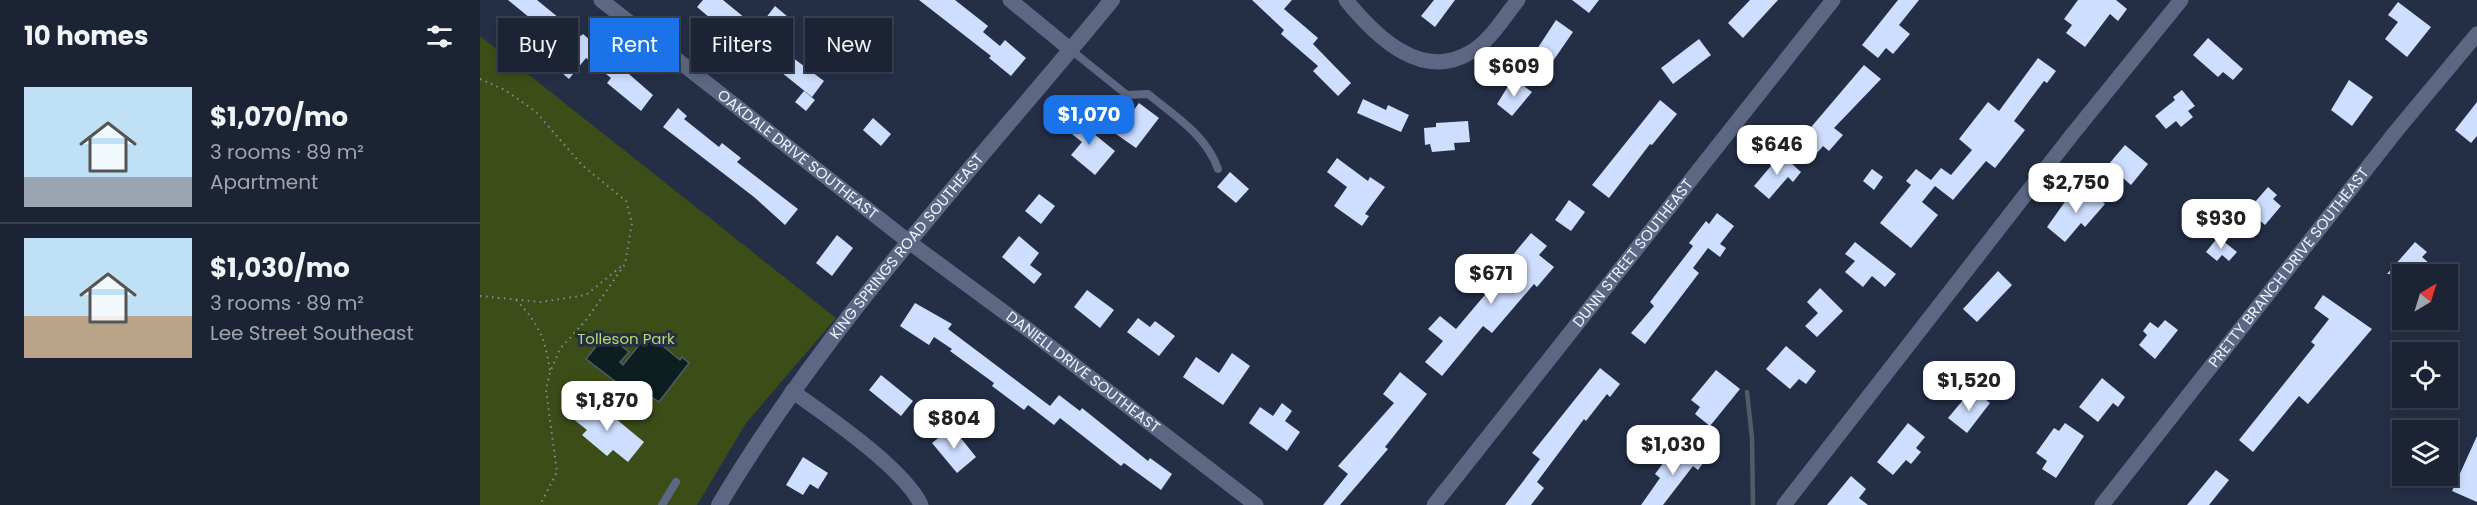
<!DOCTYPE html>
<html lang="en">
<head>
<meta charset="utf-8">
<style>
	body { margin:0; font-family:Poppins,sans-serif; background:#242b3c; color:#f1f3f6; height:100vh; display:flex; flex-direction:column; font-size:22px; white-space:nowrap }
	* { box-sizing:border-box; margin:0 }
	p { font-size:20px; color:#a0a4ac }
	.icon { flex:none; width:33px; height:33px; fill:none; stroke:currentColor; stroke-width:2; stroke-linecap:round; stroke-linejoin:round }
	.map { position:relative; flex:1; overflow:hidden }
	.side { display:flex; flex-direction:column; background:#1b2334; width:480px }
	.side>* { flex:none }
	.top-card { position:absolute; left:18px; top:18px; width:570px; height:54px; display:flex; gap:12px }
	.needle { width:39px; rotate:38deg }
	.buttons { position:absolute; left:1912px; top:264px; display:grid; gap:12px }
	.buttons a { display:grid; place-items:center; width:66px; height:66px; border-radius:0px; background:#1b2334; box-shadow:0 3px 9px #0003,0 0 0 2px #39404f; font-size:30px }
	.price { position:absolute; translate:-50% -51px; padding:0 14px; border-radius:12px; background:#fff; color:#222; font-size:20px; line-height:39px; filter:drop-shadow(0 2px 3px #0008) }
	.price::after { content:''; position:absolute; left:50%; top:36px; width:18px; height:14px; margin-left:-9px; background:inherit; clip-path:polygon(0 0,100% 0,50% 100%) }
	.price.current { background:#1a73e8; color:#fff }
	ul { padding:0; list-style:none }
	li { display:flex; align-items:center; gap:18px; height:150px; padding:0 24px }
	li+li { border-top:2px solid #39404f }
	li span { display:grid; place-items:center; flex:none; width:168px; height:120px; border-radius:0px; color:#555 }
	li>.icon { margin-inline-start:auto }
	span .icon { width:72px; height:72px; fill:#fffc; stroke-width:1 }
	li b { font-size:26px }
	h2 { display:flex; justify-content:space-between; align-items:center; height:72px; padding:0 24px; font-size:26px }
	.chip { padding:0 21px; border-radius:0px; background:#1b2334; box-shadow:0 3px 9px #0003,0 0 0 2px #39404f; font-size:21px; line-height:54px }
	.chip.current { background:#1a73e8; color:#fff }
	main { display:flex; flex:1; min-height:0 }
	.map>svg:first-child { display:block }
	.green { fill:#3d4d18 }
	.water { fill:#0c1e20; stroke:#4f5e63; stroke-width:1.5 }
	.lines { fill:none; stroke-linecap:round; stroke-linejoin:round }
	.stream { stroke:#4f5e63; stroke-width:4.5 }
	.building { fill:#cedeff }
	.path { stroke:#838c9e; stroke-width:2; stroke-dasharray:1.5 4.5; stroke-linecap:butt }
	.service { stroke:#5c6883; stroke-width:8 }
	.minor { stroke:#5c6883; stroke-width:15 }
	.tertiary { stroke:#5c6883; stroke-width:16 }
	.labels { text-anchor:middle; stroke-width:6; stroke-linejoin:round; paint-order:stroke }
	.street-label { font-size:15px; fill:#ecf2fe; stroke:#242f46 }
	.park-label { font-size:15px; fill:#b7db67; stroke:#242f46 }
</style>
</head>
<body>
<main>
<section class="side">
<h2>10 homes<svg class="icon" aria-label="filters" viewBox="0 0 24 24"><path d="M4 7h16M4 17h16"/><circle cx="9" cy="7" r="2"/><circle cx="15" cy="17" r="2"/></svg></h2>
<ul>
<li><span style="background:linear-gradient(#bfe0f5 75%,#9aa5b1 0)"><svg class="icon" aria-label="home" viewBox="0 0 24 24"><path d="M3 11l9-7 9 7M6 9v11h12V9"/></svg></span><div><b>$1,070/mo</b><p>3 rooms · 89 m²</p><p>Apartment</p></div></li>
<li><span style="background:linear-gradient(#bfe0f5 65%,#b9a48a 0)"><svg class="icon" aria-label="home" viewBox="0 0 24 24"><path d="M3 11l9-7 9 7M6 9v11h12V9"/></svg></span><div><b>$1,030/mo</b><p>3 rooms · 89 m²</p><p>Lee Street Southeast</p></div></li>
</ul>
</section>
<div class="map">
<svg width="1997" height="505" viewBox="0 0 1997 505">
	<rect width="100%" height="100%" fill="#242f46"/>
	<path class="green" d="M0,36L356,318L266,423L217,505H0Z"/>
	<path class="water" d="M126,334L149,352L140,362L143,365L168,334L200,360L202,357L209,363L179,402L171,397L165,404L106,359Z"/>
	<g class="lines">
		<path class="stream" d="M1267,392L1272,438L1273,505"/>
	</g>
	<path class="building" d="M28,0H57L101,36L103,34L173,95L161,111L127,83L131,78L106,58L89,79L75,67L89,50Z
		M223,0H243L271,23L276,18L282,23L295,6L308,17L289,40L344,81L332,97L291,64L288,67L217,7Z
		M439,0H475L508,26L503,32L520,46L525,40L546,58L531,76L509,58L511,56Z
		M772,0H812L804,9L838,38L833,44L871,83L858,96L833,71L838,66L801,34L804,30Z
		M954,0H975L955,27L941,16Z
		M1092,0H1119L1109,13Z
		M1270,0H1298L1263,38L1248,23Z
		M1418,0H1439L1419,25L1430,34L1413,54L1406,48L1398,58L1382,45Z
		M1598,0H1636L1647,9L1638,21L1630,14L1605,47L1586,33L1592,25L1584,19Z
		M1918,2L1951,27L1927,57L1905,39L1918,22L1908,15Z
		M1076,20L1093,32L1064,74L1048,63Z
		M1728,38L1763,69L1753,80L1743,72L1738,77L1713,55Z
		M1219,39L1231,55L1193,84L1181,68Z
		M1558,58L1576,71L1567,83L1564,81L1534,121L1545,130L1515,168L1506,161L1473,200L1455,186L1442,202L1458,215L1431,248L1400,223L1431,185L1426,181L1436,169L1451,180L1461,168L1471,175L1492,150L1479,139L1508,102L1519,111Z
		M1384,65L1401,79L1354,128L1363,135L1349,151L1343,146L1337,153L1321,139Z
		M1869,80L1893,97L1872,126L1851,110Z
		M1037,81L1052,92L1032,116L1017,104L1030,83L1034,86Z
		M1702,90L1715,106L1708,111L1713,117L1701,127L1696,121L1686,129L1675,116L1695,100L1693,97Z
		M324,91L335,100L326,111L315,102Z
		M883,99L906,110L908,105L929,115L921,132L877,113Z
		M1180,100L1197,114L1172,145L1170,144L1129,198L1112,185Z
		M1997,102V136L1991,143L1975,130Z
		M659,103L679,118L656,148L636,134Z
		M198,108L207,116L204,119L239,147L242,143L261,158L257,162L318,209L305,225L274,197L183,127Z
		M591,115L635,151L615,175L591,155L602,142L582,126Z
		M393,118L411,134L401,146L383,130Z
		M988,121L990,142L974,143L975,150L952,152L950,144L945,145L944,128L956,127V123Z
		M1645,145L1668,164L1651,185L1628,165Z
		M1301,154L1321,172L1313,182L1308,177L1289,199L1274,186Z
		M857,158L888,181L890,177L905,187L885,214L889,216L882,226L854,206L867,187L847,172Z
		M1392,169L1403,177L1394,190L1383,181Z
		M750,172L769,189L756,203L737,187Z
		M1605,186L1625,204L1605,227L1601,223L1585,242L1567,227L1589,196L1593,199Z
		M1788,187L1797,195L1793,199L1801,206L1785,225L1772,214L1779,206L1775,202Z
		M559,194L575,206L561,224L545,211Z
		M1089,200L1105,212L1091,231L1075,220Z
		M1237,213L1254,226L1240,244L1246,248L1240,257L1228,248L1213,268L1219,273L1165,344L1151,333L1174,306L1170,302L1213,246L1209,243L1226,221L1229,224Z
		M1051,233L1067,246L1059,255L1074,267L1057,287L1054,284L1012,333L1003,326L962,376L945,362L963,341L948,329L960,316L976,329L1009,290L1015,295L1036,269L1027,262Z
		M357,235L373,248L352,276L336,263Z
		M539,236L559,253L550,265L562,274L554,284L522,257Z
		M1738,237L1757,252L1749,261L1742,255L1737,261L1726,252Z
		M1375,242L1416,274L1405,287L1392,276L1383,287L1365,272L1375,261L1365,254Z
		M1935,242L1947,252L1942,257L1950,264L1941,274H1923V284L1912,274H1907Z
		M1518,271L1532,285L1497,322L1483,309Z
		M1340,288L1363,311L1337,337L1325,326L1338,313L1327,302Z
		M607,290L634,310L620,328L594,307Z
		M1843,295L1892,329L1828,404L1819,396L1773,452L1759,440L1835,345L1831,342L1849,319L1834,308Z
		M435,303L472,324L468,329L570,406L579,395L600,411L602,408L668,461L670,458L692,474L681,490L644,463L641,466L580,418L574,425L548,405L544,410L512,386L514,383L470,351L472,349L454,337L449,345L420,326Z
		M658,318L670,327L675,321L695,336L679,356L647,332Z
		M1685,320L1698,330L1675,359L1659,345L1667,335L1663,331L1670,322L1678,328Z
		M1306,346L1336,371L1326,384L1319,379L1310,389L1286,369Z
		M752,353L770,366L743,405L703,377L716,357L739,373Z
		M1120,368L1140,384L1130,397L1127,394L1106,421L1104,419L1057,482L1064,488L1051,505H1025L1060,459L1052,453Z
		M1236,370L1260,389L1230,426L1215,414L1220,407L1211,400Z
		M920,372L947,394L905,447L908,449L860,505H843L868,474L858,466L914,403L903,394Z
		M401,375L433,401L421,416L389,390Z
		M1622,378L1645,397L1638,407L1633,403L1618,422L1599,407Z
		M1496,392L1510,403L1487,433L1468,418L1483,400L1488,403Z
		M105,401L120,413L124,409L164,442L148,462L133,450L127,456L102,435L107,430L92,418Z
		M802,403L812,411L805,421L820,432L807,451L769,423L780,407L793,416Z
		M1428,423L1445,437L1436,448L1441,452L1431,464L1426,460L1413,475L1397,462Z
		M1585,423L1604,436L1576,478L1562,469L1567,461L1556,453L1574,428L1579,431Z
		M472,427L496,457L477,473L452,443Z
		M1997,436V502L1972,491Z
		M1208,446L1226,459L1218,470L1213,466L1183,505H1161L1180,478L1175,474L1190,454L1198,460Z
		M323,457L348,473L338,489L330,484L323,495L306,485Z
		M1736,470L1749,480L1729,505H1707Z
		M1371,476L1386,489L1379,498L1388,505H1347Z"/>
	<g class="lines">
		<path class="path" d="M0,79L25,90L55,111L102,165L146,201L152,223L145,264L107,319L80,349L70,372L66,390L77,472L60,505
			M0,296L61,302L106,295L143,265
			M36,300C60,325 64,337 70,370"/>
		<path class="service" d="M591,50L647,95L668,94C695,116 726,135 738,169
			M182,505L196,482"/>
		<g class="minor">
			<path id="s1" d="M121,0L429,242L554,334L776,505"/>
			<path d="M530,0L591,50"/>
			<path d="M866,0C896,37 942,82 991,52C1010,41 1024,17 1038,0"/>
			<path d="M312,391C346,415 425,469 441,505"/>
			<path id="s2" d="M954,505L1353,0"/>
			<path d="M1304,505L1591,136L1701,0"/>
			<path id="s3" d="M1622,505L1917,130L1997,34"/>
		</g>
		<path class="tertiary" id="s4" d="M239,505C348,321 497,165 632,0"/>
	</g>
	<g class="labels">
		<g class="street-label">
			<text dy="5" stroke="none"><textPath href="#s1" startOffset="250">OAKDALE DRIVE SOUTHEAST</textPath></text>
			<text dy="5" stroke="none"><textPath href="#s4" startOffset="320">KING SPRINGS ROAD SOUTHEAST</textPath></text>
			<text dy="5" stroke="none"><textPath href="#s2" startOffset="321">DUNN STREET SOUTHEAST</textPath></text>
			<text dy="5" stroke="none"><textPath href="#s3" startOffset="302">PRETTY BRANCH DRIVE SOUTHEAST</textPath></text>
			<text dy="5" stroke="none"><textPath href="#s1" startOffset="609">DANIELL DRIVE SOUTHEAST</textPath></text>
		</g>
		<g class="park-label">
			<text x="146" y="344">Tolleson Park</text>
		</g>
	</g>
</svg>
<div class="buttons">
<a><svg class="needle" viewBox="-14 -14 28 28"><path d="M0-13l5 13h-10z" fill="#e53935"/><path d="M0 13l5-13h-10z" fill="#a0a4ac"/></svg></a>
<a><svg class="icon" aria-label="locate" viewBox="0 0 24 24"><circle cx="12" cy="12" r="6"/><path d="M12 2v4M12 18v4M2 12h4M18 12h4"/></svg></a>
<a><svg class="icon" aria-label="layers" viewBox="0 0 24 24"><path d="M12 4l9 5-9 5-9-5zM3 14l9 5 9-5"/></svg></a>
</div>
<b class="price" style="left:1034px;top:98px">$609</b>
<b class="price current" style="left:609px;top:146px">$1,070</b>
<b class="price" style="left:1297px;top:176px">$646</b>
<b class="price" style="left:1596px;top:214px">$2,750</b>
<b class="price" style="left:1741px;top:250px">$930</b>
<b class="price" style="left:1011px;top:305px">$671</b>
<b class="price" style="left:1489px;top:412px">$1,520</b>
<b class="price" style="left:127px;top:432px">$1,870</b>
<b class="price" style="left:474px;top:450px">$804</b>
<b class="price" style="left:1193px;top:476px">$1,030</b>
<div class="top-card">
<a class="chip">Buy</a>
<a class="chip current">Rent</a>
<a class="chip">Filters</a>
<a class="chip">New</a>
</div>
</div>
</main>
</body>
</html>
